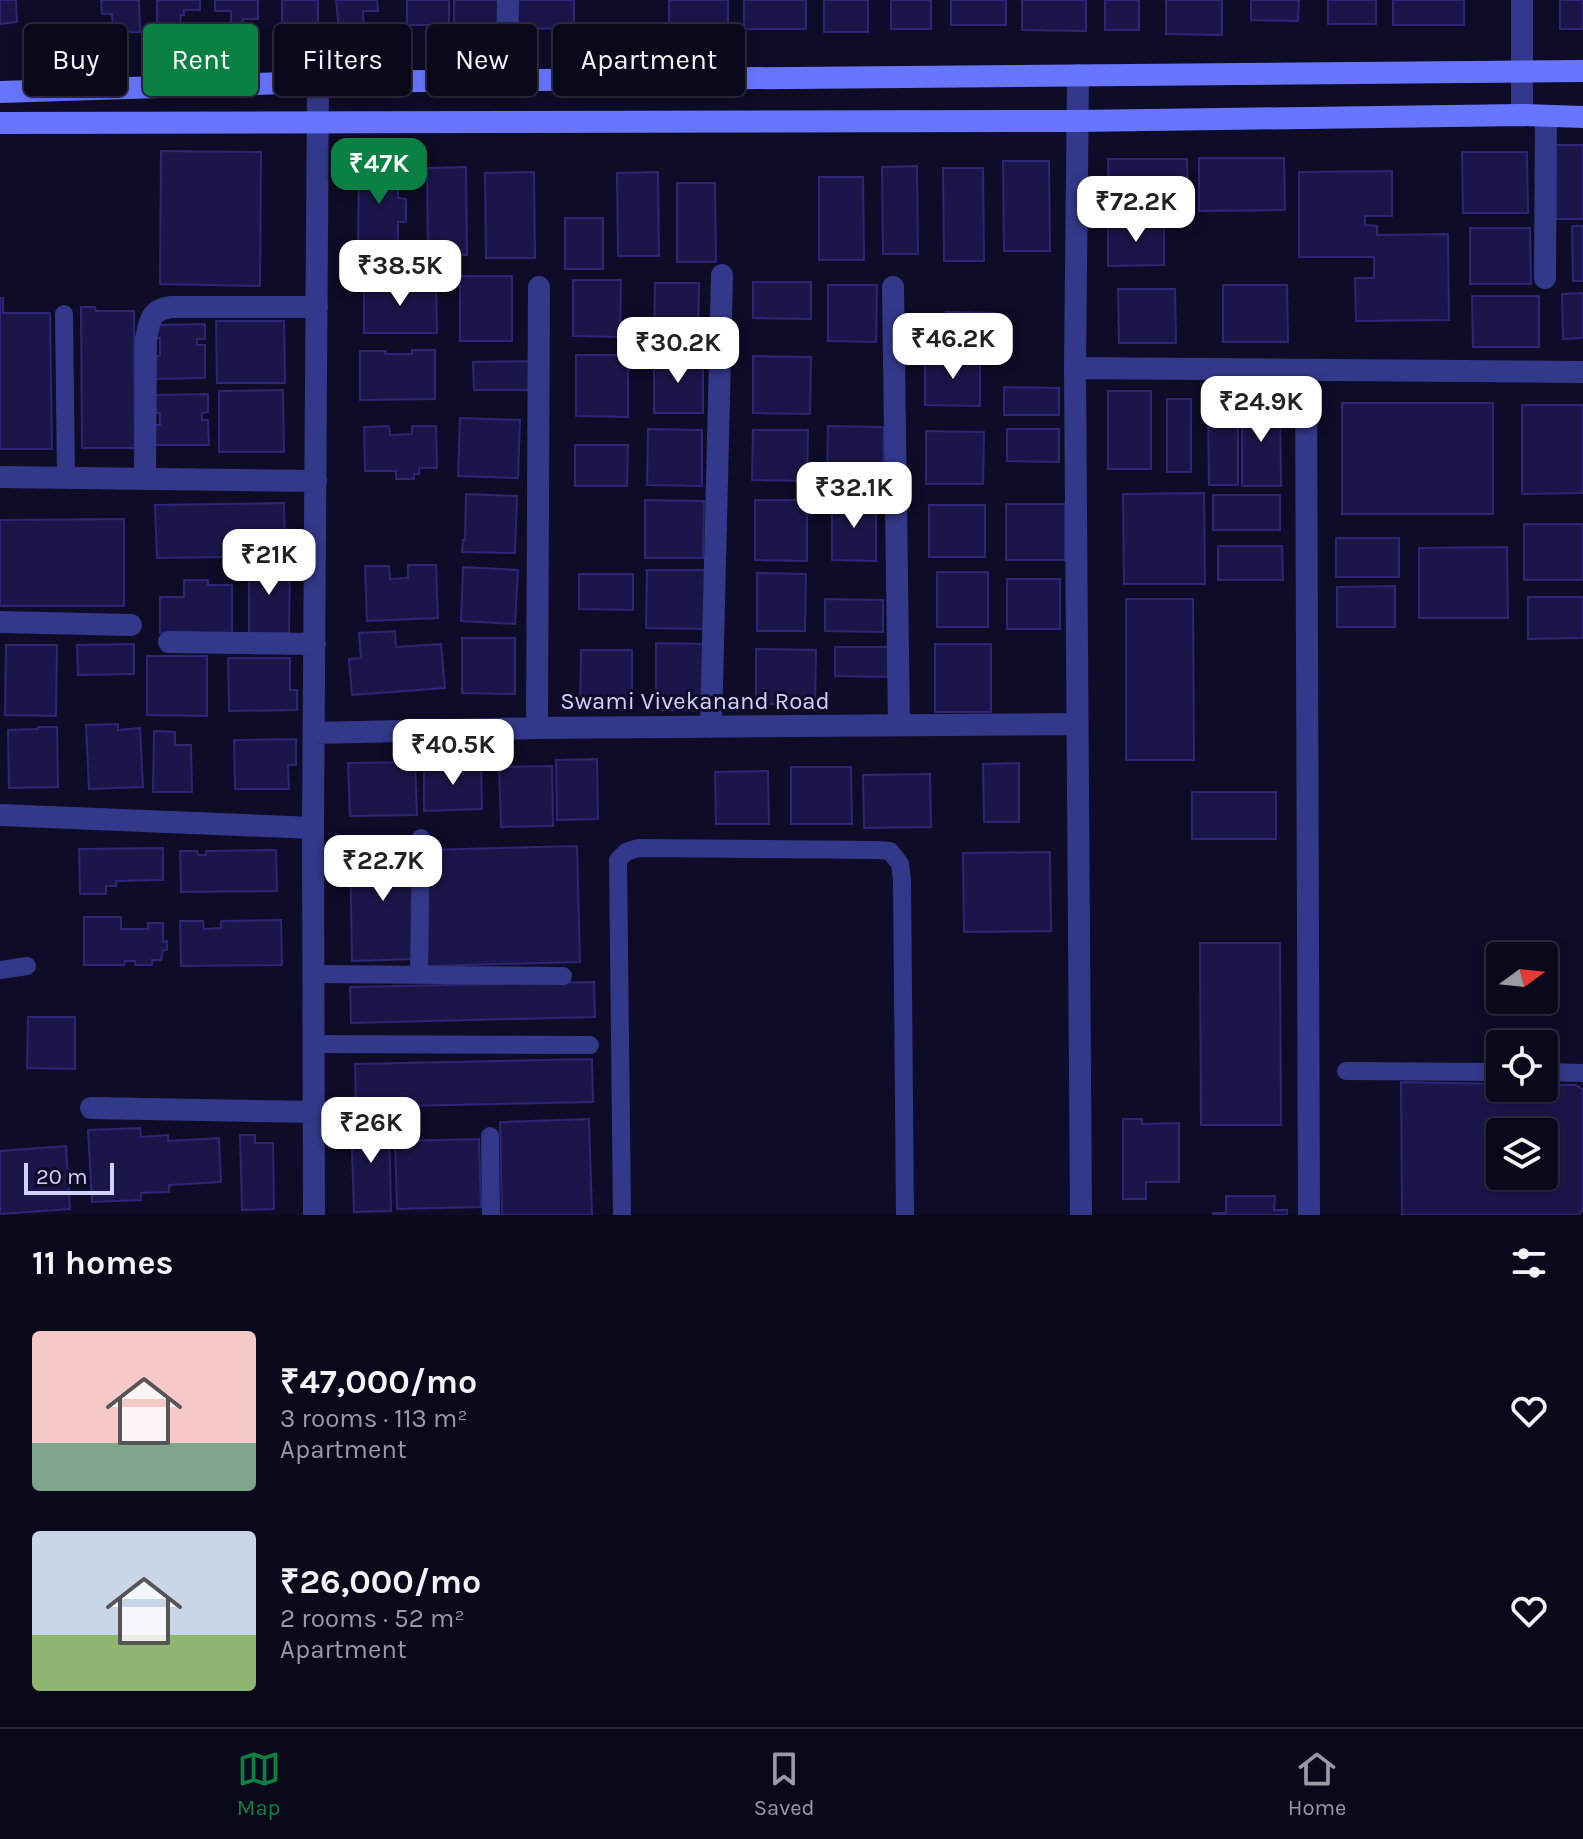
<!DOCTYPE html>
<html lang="en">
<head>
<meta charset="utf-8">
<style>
	body { margin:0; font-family:Karla,sans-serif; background:#181729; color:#f1f3f6; height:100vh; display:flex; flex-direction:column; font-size:30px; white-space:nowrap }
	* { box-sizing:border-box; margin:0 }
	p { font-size:26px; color:#999aa3 }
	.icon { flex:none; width:44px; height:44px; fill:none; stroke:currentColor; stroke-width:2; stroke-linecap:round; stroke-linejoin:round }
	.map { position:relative; height:1215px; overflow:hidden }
	.details { display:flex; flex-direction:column; background:#0a091c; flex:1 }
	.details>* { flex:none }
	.guide { position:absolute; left:24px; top:24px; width:800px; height:72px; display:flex; gap:16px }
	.needle { width:52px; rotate:75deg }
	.controls { position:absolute; left:1486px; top:942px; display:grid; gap:16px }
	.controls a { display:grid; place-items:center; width:72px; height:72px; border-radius:8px; background:#0a091c; box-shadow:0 4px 12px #0003,0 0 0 2px #2a2a3b; font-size:40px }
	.scale { position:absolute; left:24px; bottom:20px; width:90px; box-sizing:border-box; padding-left:8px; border:4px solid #d1d1ff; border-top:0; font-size:22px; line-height:28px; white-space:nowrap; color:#d1d1ff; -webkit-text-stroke:6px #0e0c26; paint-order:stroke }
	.price { position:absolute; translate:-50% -68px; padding:0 18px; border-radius:16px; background:#fff; color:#222; font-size:26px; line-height:52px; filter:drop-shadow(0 2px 4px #0008) }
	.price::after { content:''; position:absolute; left:50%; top:48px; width:24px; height:18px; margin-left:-12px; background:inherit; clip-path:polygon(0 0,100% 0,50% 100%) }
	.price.active { background:#0b8043; color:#fff }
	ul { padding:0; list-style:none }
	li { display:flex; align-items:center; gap:24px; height:200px; padding:0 32px }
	li span { display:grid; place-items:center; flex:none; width:224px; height:160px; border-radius:8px; color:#555 }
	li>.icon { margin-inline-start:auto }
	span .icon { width:96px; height:96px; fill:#fffc; stroke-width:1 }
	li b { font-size:34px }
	h2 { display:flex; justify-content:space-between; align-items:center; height:96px; padding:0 32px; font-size:34px }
	.pill { padding:0 28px; border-radius:8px; background:#0a091c; box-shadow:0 4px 12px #0003,0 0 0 2px #2a2a3b; font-size:28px; line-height:72px }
	.pill.active { background:#0b8043; color:#fff }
	.dock { display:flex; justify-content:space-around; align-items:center; height:112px; border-top:2px solid #2a2a3b; background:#0a091c; font-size:22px; color:#999aa3 }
	.dock a { display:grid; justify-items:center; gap:4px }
	.dock .active { color:#0b8043 }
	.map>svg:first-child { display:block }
	.building { fill:#1b1649; stroke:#2d2677; stroke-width:2; fill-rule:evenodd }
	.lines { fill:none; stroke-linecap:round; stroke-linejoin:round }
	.service { stroke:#33398a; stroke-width:18 }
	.minor { stroke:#33398a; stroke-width:22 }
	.secondary { stroke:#6876ff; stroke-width:22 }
	.labels { text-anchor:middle; stroke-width:6; stroke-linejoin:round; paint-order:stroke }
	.street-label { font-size:24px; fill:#d1d1ff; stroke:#0e0c26 }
</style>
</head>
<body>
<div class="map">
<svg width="1583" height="1215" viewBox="0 0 1583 1215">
	<rect width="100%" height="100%" fill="#0e0c26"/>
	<path class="building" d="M0,0H16L17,22L0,24Z
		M101,0H139L140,32L113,33L112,14H102Z
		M157,0H200V10H184V15H181L180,25H157Z
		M215,0H258V19H243L242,26H231V11H215Z
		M282,0H318V39L282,38Z
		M336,0H377L378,11H363L364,30L339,31Z
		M407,0H449V25H407Z
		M454,0H503V31H454Z
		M517,0H574V29L517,28Z
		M669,0H728V23H669Z
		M744,0H806V29H744Z
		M824,0H868V32H824Z
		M891,0H931V29H891Z
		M951,0H1006V25H951Z
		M1022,0H1086V31L1022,30Z
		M1105,0H1139V30H1105Z
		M1166,0H1222V35L1166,34Z
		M1251,0H1299L1298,21L1251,20Z
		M1328,0H1376V24H1328Z
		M1393,0H1464V25H1393Z
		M1560,0H1583V29H1560Z
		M1555,145H1583V219H1556Z
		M161,151L261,152L260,286L160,284Z
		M1462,152H1527L1528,213H1463Z
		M1199,158H1284L1285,210L1199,211Z
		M1108,159H1187L1188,205L1109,206Z
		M359,161L398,162V198L406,199V222H398V251L358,250Z
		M1003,161H1049L1050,251H1004Z
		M917,166L918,254H883L882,167Z
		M466,167L467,255H428L427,168Z
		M943,168H983L984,261H944Z
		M1392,171V216H1365V225L1377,226V235L1448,234L1449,320L1356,321L1355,278H1374V257H1299V172Z
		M534,172L535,258H486L485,173Z
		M658,172L659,256H618L617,173Z
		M819,177H863L864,260H819Z
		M677,183H715L716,262H677Z
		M565,218H603V269H565Z
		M1108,223H1164V265L1108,266Z
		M1572,226H1583V281H1573Z
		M1470,228H1530L1531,284H1470Z
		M460,276H512V341H460Z
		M573,280H621L620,337L573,336Z
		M753,282H811V319L753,318Z
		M364,283H436L437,333H364Z
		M655,283H699L698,344L654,343Z
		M828,285H877L876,342L828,341Z
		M1223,285H1287L1288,342H1223Z
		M1118,289H1175L1176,343H1119Z
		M1583,293V338L1563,339L1562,294Z
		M1472,296H1539V347H1473Z
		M0,298H3V313H50L52,449H0Z
		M81,307H95L96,311H134L135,448H82Z
		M946,312L994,313V348H946Z
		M216,321H284L285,383H217Z
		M205,324V339H197V345H205V378L154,379L153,356H160V338L153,339V325Z
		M412,350H435V399L360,400V351H386L385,354H412Z
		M576,355H628V417L576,416Z
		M753,356L811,357L810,414L753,413Z
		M654,357H703V413H654Z
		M925,357H980V406L925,405Z
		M531,361L532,390H474L473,362Z
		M1004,387L1059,388V415H1004Z
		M283,390L284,452H219V391Z
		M1108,391H1151V469H1108Z
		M208,394V412L202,413V420H208L209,445H154V425H160V413H154V395Z
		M1167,399H1191V472H1167Z
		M1242,402H1280L1281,486H1242Z
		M1342,403H1493V514H1342Z
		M1522,405H1583V493L1522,494Z
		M1208,407H1238V485H1209Z
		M460,418L520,420L518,478L458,476Z
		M389,426L390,435L412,434V426H436L437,468H419V474H414V479H396V471H365L364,427Z
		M828,426L884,427L883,483L827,482Z
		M648,429L702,430V486L647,485Z
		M1007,429H1059V462L1007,461Z
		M753,430H808L807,481L752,480Z
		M926,431L984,432L983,484H926Z
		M575,445H628L627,486H575Z
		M1204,493L1205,584H1124L1123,494Z
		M466,494L517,496L515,553L462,552L463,540H465Z
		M1213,495H1280V530H1213Z
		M832,499L876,500V561L832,560Z
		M645,500L704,501L703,558H645Z
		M755,500H807V561L755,560Z
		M284,503L285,556L157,558L155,505Z
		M1006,504H1065V560H1006Z
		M929,505H985V557H929Z
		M124,519V606H0V520Z
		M1524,524H1583V580H1524Z
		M1336,538H1399V577H1336Z
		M1218,546H1282L1283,580H1218Z
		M1507,547L1508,618H1419V548Z
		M249,561L290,562L289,633H249Z
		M408,565H436L438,618L367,621L365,566H389L390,579L408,578Z
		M463,567L518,570L515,624L461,621Z
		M647,570H706V629L646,628Z
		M937,572H988V627H937Z
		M757,573L806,574L805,631H757Z
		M579,574H633V610L579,609Z
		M1007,579H1060V629H1007Z
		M184,580H208V585H232V633H160V597H184Z
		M1395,586V627H1337V587Z
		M1528,597H1583V638L1528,639Z
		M825,599L883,600V632L825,631Z
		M1126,599H1193L1194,760H1126Z
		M395,631L396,647L441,644L445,688L352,695L349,659L361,658L359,633Z
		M462,638H515V694L462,693Z
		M656,643L703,644V711L656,710Z
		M134,644V674L78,675L77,645Z
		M935,644H991V712H935Z
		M6,645H57L56,716L5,715Z
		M835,647H888V677L835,676Z
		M756,649L816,650L815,705L756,704Z
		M581,650H632V710L580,709Z
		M147,656H207V716L147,715Z
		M228,658H290V690H297V710L229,711Z
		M118,724V730L140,728L143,787L89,789L86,725Z
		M38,727H57L58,787L9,788L8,730L38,729Z
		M154,731L175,732V745H191L192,792H153Z
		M296,739V765H288L289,789H235L234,740Z
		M597,759L598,819L557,820L556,760Z
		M415,762L417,815L350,816L348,763Z
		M1019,763V822H984L983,764Z
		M481,764L482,809L424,811V765Z
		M552,766L553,826L501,827L499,767Z
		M791,767H851L852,824H791Z
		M768,771L769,824H716L715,772Z
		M930,774L931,827L864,828L863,775Z
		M1192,792H1276V839H1192Z
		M414,846L417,959L352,961L350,847Z
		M577,846L580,962L427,966L425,850Z
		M163,848V880L116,881V886H106V894H80L79,849Z
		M276,850L277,891L181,892L180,851H197L198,855H206V851Z
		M1050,852L1051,931L964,932L963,853Z
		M84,917H121V929H148V923H163V942L167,941V950H163L161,960H152V965H135V961H125L124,965H84Z
		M281,920L282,965L181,966L180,921H203L204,929L221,928V921Z
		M1200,943H1280L1281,1125H1201Z
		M594,982L595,1017L351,1023L350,987Z
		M28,1017H75V1069L27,1068Z
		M592,1059L593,1102L356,1107L355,1064Z
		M1401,1082L1500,1084V1088H1544V1085H1576L1583,1090V1209L1579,1215H1402ZM1500,1132H1544V1176H1500Z
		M389,1118L391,1211L354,1212L351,1119Z
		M589,1119L592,1215H502L500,1122Z
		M1123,1119H1142V1124L1179,1123V1182H1146V1199H1123Z
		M140,1128L141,1137L168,1135V1141L219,1138L221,1182L169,1185V1192L141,1193V1200L92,1202L88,1130Z
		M240,1135H255V1143H273L274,1209L242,1210Z
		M479,1139L481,1207L397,1209L395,1141Z
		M66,1146L70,1209L0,1214V1151Z
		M1226,1196H1275L1274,1210H1287V1215H1213V1213H1226Z"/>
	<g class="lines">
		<path class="service" d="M64,314L66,478
			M0,970L27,966
			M314,974L563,976
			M419,974L421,838
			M314,1044L590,1045
			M1346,1071L1500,1072
			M1544,1072L1583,1073
			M490,1136L491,1215
			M622,1215L618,860L626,852L638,848L878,850L890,851L900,864L902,880L905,1215"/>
		<path class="minor" d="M1522,0V115
			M1078,75L1075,368L1081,1215
			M507,80L508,0
			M1545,278L1546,116
			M893,287L899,725
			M1075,368L1583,372
			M1306,371L1309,1215
			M0,477L316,481
			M145,479L146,339C150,320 150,310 171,307H317
			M0,622L131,625
			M169,642L315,644
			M711,727L722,275
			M537,728L539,287
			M314,733L537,728L1077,724
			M0,815L313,828
			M91,1108L313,1112
			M314,1215L313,828L318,82"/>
		<path class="secondary" d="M0,92L318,82L1583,71
			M0,123L1077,121L1522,115L1583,117"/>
	</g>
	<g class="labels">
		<g class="street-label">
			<text x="695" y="709">Swami Vivekanand Road</text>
		</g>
	</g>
</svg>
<div class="controls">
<a><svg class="needle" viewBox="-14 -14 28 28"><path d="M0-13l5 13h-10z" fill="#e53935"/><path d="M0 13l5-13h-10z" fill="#999aa3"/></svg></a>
<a><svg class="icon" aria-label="locate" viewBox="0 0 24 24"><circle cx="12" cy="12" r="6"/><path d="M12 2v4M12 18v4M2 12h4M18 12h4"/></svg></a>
<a><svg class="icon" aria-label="layers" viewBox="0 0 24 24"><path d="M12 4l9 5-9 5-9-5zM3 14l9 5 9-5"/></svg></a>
</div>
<div class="scale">20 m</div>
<b class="price active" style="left:379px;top:206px">₹47K</b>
<b class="price" style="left:1136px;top:244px">₹72.2K</b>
<b class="price" style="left:400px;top:308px">₹38.5K</b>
<b class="price" style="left:953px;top:381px">₹46.2K</b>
<b class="price" style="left:678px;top:385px">₹30.2K</b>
<b class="price" style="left:1261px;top:444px">₹24.9K</b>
<b class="price" style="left:854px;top:530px">₹32.1K</b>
<b class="price" style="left:269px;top:597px">₹21K</b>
<b class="price" style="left:453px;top:787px">₹40.5K</b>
<b class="price" style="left:383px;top:903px">₹22.7K</b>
<b class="price" style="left:371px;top:1165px">₹26K</b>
<div class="guide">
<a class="pill">Buy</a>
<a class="pill active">Rent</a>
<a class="pill">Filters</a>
<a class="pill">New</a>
<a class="pill">Apartment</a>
</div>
</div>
<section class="details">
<h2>11 homes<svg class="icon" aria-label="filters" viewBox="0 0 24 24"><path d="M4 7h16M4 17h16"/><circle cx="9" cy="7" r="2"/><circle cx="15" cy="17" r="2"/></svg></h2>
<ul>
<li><span style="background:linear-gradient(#f6c9c9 70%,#7fa58c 0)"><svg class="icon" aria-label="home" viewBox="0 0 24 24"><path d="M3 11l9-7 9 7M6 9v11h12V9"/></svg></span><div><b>₹47,000/mo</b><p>3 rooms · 113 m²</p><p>Apartment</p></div><svg class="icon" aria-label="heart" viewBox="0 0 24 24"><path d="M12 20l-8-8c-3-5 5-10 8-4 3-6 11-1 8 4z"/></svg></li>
<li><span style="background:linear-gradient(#c9d6e8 65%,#8fb573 0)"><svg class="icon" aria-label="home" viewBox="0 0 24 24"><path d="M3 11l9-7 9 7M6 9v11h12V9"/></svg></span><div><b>₹26,000/mo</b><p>2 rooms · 52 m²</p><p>Apartment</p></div><svg class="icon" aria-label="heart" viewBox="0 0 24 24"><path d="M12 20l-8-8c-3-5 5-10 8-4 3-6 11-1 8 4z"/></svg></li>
</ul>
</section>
<nav class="dock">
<a class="active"><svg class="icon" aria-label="map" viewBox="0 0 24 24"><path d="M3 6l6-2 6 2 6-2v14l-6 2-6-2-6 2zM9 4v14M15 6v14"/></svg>Map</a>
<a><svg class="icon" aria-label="saved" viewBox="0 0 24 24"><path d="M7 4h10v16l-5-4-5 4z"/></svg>Saved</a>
<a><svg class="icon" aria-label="home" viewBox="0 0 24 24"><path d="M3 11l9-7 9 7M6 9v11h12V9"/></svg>Home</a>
</nav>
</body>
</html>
